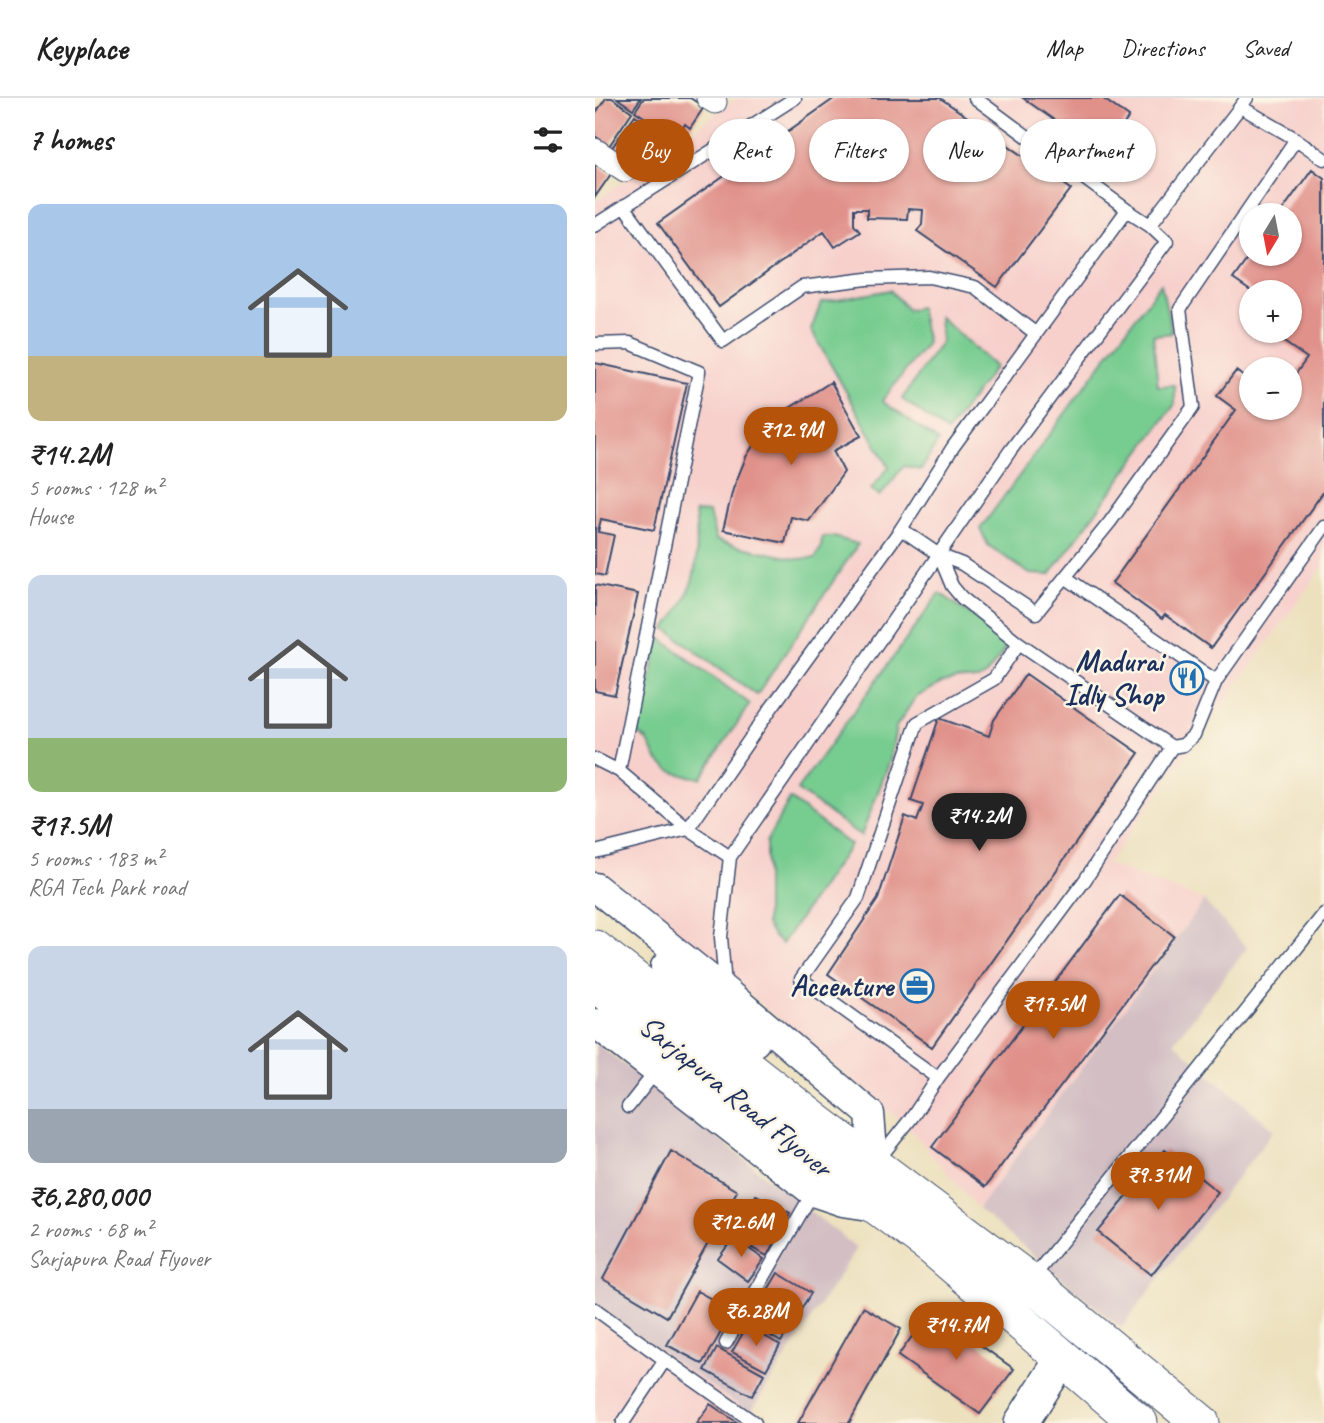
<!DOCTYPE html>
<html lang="en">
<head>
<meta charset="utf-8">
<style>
	body { margin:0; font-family:Caveat,sans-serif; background:#f6f6f6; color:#222; height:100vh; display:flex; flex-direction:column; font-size:26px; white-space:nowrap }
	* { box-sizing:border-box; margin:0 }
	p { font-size:23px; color:#767676 }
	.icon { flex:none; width:38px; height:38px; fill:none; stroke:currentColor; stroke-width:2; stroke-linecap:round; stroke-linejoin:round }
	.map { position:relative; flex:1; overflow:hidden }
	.drawer { display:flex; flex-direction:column; background:#fff; width:595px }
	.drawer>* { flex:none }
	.hud { position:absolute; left:21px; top:21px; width:602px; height:63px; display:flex; gap:14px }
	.needle { width:46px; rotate:190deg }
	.fabs { position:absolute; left:644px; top:105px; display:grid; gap:14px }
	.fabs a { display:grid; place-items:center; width:63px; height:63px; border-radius:50%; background:#fff; box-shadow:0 2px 5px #0004; font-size:35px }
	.price { position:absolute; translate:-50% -60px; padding:0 16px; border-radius:24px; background:#b45309; color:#fff; font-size:23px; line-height:46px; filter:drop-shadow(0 2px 4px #0008) }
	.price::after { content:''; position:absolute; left:50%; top:42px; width:21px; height:16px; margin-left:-10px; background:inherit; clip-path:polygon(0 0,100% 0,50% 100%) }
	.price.selected { background:#222; color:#fff }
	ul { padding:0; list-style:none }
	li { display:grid; align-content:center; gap:14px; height:371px; padding:0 28px }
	li span { display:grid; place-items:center; height:217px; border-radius:14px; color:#555 }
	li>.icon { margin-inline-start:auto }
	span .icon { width:126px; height:126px; fill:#fffc; stroke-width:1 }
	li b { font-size:30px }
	h2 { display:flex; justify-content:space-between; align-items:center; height:84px; padding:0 28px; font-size:30px }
	.chip { padding:0 24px; border-radius:32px; background:#fff; box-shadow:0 2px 5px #0004; font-size:24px; line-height:63px }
	.chip.selected { background:#b45309; color:#fff }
	header { display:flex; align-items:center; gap:42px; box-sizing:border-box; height:98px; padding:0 35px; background:#fff; border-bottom:2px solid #e0e0e0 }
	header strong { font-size:33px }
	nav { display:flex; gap:38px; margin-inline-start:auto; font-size:24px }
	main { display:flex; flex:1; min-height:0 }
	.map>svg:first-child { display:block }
	.built { fill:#f7d0cc; fill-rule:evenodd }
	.industrial { fill:#d2bec3 }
	.green { fill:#77cc90; stroke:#497e77; stroke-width:2 }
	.building { fill:#e0918a }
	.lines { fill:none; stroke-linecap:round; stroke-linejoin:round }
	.service-casing { stroke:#3a4a6c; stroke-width:15 }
	.minor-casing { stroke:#3a4a6c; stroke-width:25 }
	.tertiary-casing { stroke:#3a4a6c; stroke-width:31 }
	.secondary-casing { stroke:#3a4a6c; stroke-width:36 }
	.primary-casing { stroke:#3a4a6c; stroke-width:39 }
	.service { stroke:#fff; stroke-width:12 }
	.minor { stroke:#fff; stroke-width:23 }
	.tertiary { stroke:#fff; stroke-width:28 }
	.secondary { stroke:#fff; stroke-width:33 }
	.primary { stroke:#fff; stroke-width:37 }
	.labels { text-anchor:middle; stroke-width:5; stroke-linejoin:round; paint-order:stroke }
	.poi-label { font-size:30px; font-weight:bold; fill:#1b2f5e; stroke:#fcf5e5; text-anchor:end }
	.street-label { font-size:30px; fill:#1b2f5e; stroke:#fcf5e5 }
</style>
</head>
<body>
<header>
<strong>Keyplace</strong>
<nav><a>Map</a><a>Directions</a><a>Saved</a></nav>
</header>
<main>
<section class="drawer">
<h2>7 homes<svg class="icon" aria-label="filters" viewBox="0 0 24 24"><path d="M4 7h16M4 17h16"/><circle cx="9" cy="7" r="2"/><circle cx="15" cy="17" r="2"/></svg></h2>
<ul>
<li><span style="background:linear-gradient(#a9c7e8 70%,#c2b280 0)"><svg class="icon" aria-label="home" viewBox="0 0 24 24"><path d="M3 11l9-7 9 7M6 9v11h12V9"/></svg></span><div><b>₹14.2M</b><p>5 rooms · 128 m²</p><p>House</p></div></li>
<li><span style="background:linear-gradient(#c9d6e8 75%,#8fb573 0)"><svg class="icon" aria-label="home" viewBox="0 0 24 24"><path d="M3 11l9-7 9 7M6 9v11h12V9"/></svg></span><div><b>₹17.5M</b><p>5 rooms · 183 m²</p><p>RGA Tech Park road</p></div></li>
<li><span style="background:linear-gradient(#c9d6e8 75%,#9aa5b1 0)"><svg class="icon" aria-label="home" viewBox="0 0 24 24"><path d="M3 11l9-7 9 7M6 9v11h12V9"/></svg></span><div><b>₹6,280,000</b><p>2 rooms · 68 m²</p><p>Sarjapura Road Flyover</p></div></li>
</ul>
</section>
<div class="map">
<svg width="729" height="1325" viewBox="0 0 729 1325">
	<rect width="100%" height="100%" fill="#fcf5e5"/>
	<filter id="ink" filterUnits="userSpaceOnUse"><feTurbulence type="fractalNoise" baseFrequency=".0143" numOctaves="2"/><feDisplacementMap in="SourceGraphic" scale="14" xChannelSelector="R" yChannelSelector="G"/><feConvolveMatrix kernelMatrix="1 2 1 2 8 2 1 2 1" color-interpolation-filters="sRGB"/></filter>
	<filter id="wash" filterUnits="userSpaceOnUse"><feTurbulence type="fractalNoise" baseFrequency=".00686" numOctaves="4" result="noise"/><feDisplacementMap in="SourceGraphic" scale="28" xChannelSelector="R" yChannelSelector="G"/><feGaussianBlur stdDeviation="1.57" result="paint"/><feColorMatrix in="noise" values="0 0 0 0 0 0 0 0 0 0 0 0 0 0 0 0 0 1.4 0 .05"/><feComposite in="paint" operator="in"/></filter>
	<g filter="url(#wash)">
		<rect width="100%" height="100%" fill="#ece0bd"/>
		<path class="built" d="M142,0H729V467L512,766L609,803L383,1111L313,1029L0,768V104ZM656,117H695V156H656ZM656,194H695V233H656ZM656,271H695V310H656Z
			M0,1209L155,1315L169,1325H0Z"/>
		<path class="industrial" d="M609,803L652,850L578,944L679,1032L526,1230L383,1111Z
			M0,944L262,1150L155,1315L0,1209Z"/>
		<path class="green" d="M566,185L577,235L558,237L563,288L580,287V306L455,477L435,476L393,447L385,431Z
			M295,192L313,212L324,209L332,245L287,303L343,343L326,372L309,368L285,398L276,391L294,369L216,232L226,205Z
			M344,218L400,269L352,334L307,301L346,244Z
			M100,414L114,415L121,442L129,445L201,461L220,460L226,450L227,439H239L263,446L162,597L71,531C102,489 105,465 100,414Z
			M345,495L409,540L410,551L390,578L383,582H362L347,585L320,600L301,629L295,663L266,738L202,692Z
			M65,540L155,606L106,680C91,678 74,676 63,662C54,651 58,643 42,635Z
			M195,701L255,747L187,846L179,839L171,827V744Z"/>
		<g id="blocks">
			<path class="building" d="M11,0H17L37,14L14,48L0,38V16Z
				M22,0H46L38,11Z
				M49,0H95L109,9L95,30L90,26L81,40L40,13Z
				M240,0H345L476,91L402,189L322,133L327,126L328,112L313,111L312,121L272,120V111H259V126L265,133L240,149L229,133L124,209L63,125Z
				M428,0H507L534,19L507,56Z
				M40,17L78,43L41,68L16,51Z
				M0,65L16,76L0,99Z
				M717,71L729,80V393L616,550L570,517L567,521L517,485L641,312L622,298L641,273L656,284V310H695V284L712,260L673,233H695V194H657L638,181L656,156H695V117H684Z
				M0,265L92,285L59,432L6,421L3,434L19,437L10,478L0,476Z
				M236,284L266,338L238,353L249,374L214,423L196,419L190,445L128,432L138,391L151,359L160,345L190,313Z
				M0,487L43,496L20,597L0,593Z
				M431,576L544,655L337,949L233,876L283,801L310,718L322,723L328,707L316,703L344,620L394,638L399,622Z
				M525,797L579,838L390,1089L337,1049Z
				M570,1052L623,1094L556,1177L503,1134Z
				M76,1053L142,1093L72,1219L8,1181Z
				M161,1097L195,1115L172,1158L157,1150L159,1146L140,1135Z
				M138,1140L169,1161L153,1183L123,1161Z
				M183,1175L216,1195L186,1244L153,1225Z
				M102,1193L138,1213L108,1266L72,1247Z
				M268,1209L306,1231L254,1325H203Z
				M336,1212L419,1271L385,1316L303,1258Z
				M152,1228L185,1247L171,1272L137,1254Z
				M122,1250L169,1276L157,1298L110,1272Z
				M115,1306L143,1325H101Z"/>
		</g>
	</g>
	<g filter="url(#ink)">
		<use href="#blocks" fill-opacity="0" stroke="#3a4a6c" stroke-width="2"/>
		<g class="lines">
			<defs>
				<path id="service" d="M380,0L532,112
					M701,41L729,61
					M29,108L128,243L207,189L272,181L334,179L380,189L440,235
					M0,127L200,0
					M555,127L652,0
					M0,246L35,245L104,274L24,673
					M306,431L344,457L367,466L441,515L515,424L598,309L585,211L701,41L646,9
					M470,479L621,583L729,429
					M577,649L588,647L599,637L621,583
					M0,661L24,673L93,731L135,759
					M0,754L93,731L177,609L306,431L358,349L532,112L555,127L572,143L415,353L135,759L126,839L130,888
					M343,980L206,881L263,800L322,625L399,581L424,545
					M33,1009L62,972
					M282,1063L318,1018L343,980L490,782L577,649L424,545L367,500L357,488L344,457
					M436,1182L729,816
					M0,1211L70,1262
					M131,1245L218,1094
					M28,1325L70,1262L160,1325"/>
				<path id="minor" d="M113,0L120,4
					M0,52L30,72"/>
				<path id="tertiary" d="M0,789L130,893L275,1016L279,1066
					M70,869L160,944
					M0,925L218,1094L248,1104L281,1109"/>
				<path id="secondary" d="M426,1325L467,1261"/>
				<path id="primary" d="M0,851L224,1026L435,1184L606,1325
					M0,885L228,1068L335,1147L544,1325"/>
			</defs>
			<use href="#service" class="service-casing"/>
			<use href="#minor" class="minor-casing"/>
			<use href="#tertiary" class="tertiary-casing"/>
			<use href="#secondary" class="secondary-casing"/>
			<use href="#primary" class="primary-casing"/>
			<use href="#service" class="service"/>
			<use href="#minor" class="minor"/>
			<use href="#tertiary" class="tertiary"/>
			<use href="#secondary" class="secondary"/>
			<use href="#primary" class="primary"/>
		</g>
	</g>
	<defs>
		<symbol id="restaurant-ring" viewBox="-11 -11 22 22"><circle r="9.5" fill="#fcf5e5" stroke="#1f6fb2" stroke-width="1.5"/><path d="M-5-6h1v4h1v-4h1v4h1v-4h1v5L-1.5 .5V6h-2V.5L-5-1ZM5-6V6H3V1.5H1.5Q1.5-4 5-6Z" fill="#1f6fb2"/></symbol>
		<symbol id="office-ring" viewBox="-11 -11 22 22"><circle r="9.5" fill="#fcf5e5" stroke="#1f6fb2" stroke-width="1.5"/><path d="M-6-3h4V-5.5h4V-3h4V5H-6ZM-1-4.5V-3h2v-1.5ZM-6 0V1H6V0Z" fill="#1f6fb2"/></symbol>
	</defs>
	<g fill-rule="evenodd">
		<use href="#restaurant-ring" x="573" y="561" width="38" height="38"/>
		<use href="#office-ring" x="303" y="869" width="38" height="38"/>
	</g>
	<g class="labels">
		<g class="poi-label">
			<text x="568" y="573">Madurai<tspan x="568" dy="34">Idly Shop</tspan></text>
			<text x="298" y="898">Accenture</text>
		</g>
		<g class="street-label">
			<text transform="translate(141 998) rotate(39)" y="10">Sarjapura Road Flyover</text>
		</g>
	</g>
</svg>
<div class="fabs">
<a><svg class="needle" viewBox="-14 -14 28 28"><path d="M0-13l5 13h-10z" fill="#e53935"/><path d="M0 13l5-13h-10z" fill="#767676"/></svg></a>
<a>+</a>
<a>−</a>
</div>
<b class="price" style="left:196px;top:369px">₹12.9M</b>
<b class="price selected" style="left:384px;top:755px">₹14.2M</b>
<b class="price" style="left:458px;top:943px">₹17.5M</b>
<b class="price" style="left:563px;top:1114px">₹9.31M</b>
<b class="price" style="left:146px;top:1161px">₹12.6M</b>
<b class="price" style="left:161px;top:1250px">₹6.28M</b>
<b class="price" style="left:361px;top:1264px">₹14.7M</b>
<div class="hud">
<a class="chip selected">Buy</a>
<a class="chip">Rent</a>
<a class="chip">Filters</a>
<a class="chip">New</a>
<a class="chip">Apartment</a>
</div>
</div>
</main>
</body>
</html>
